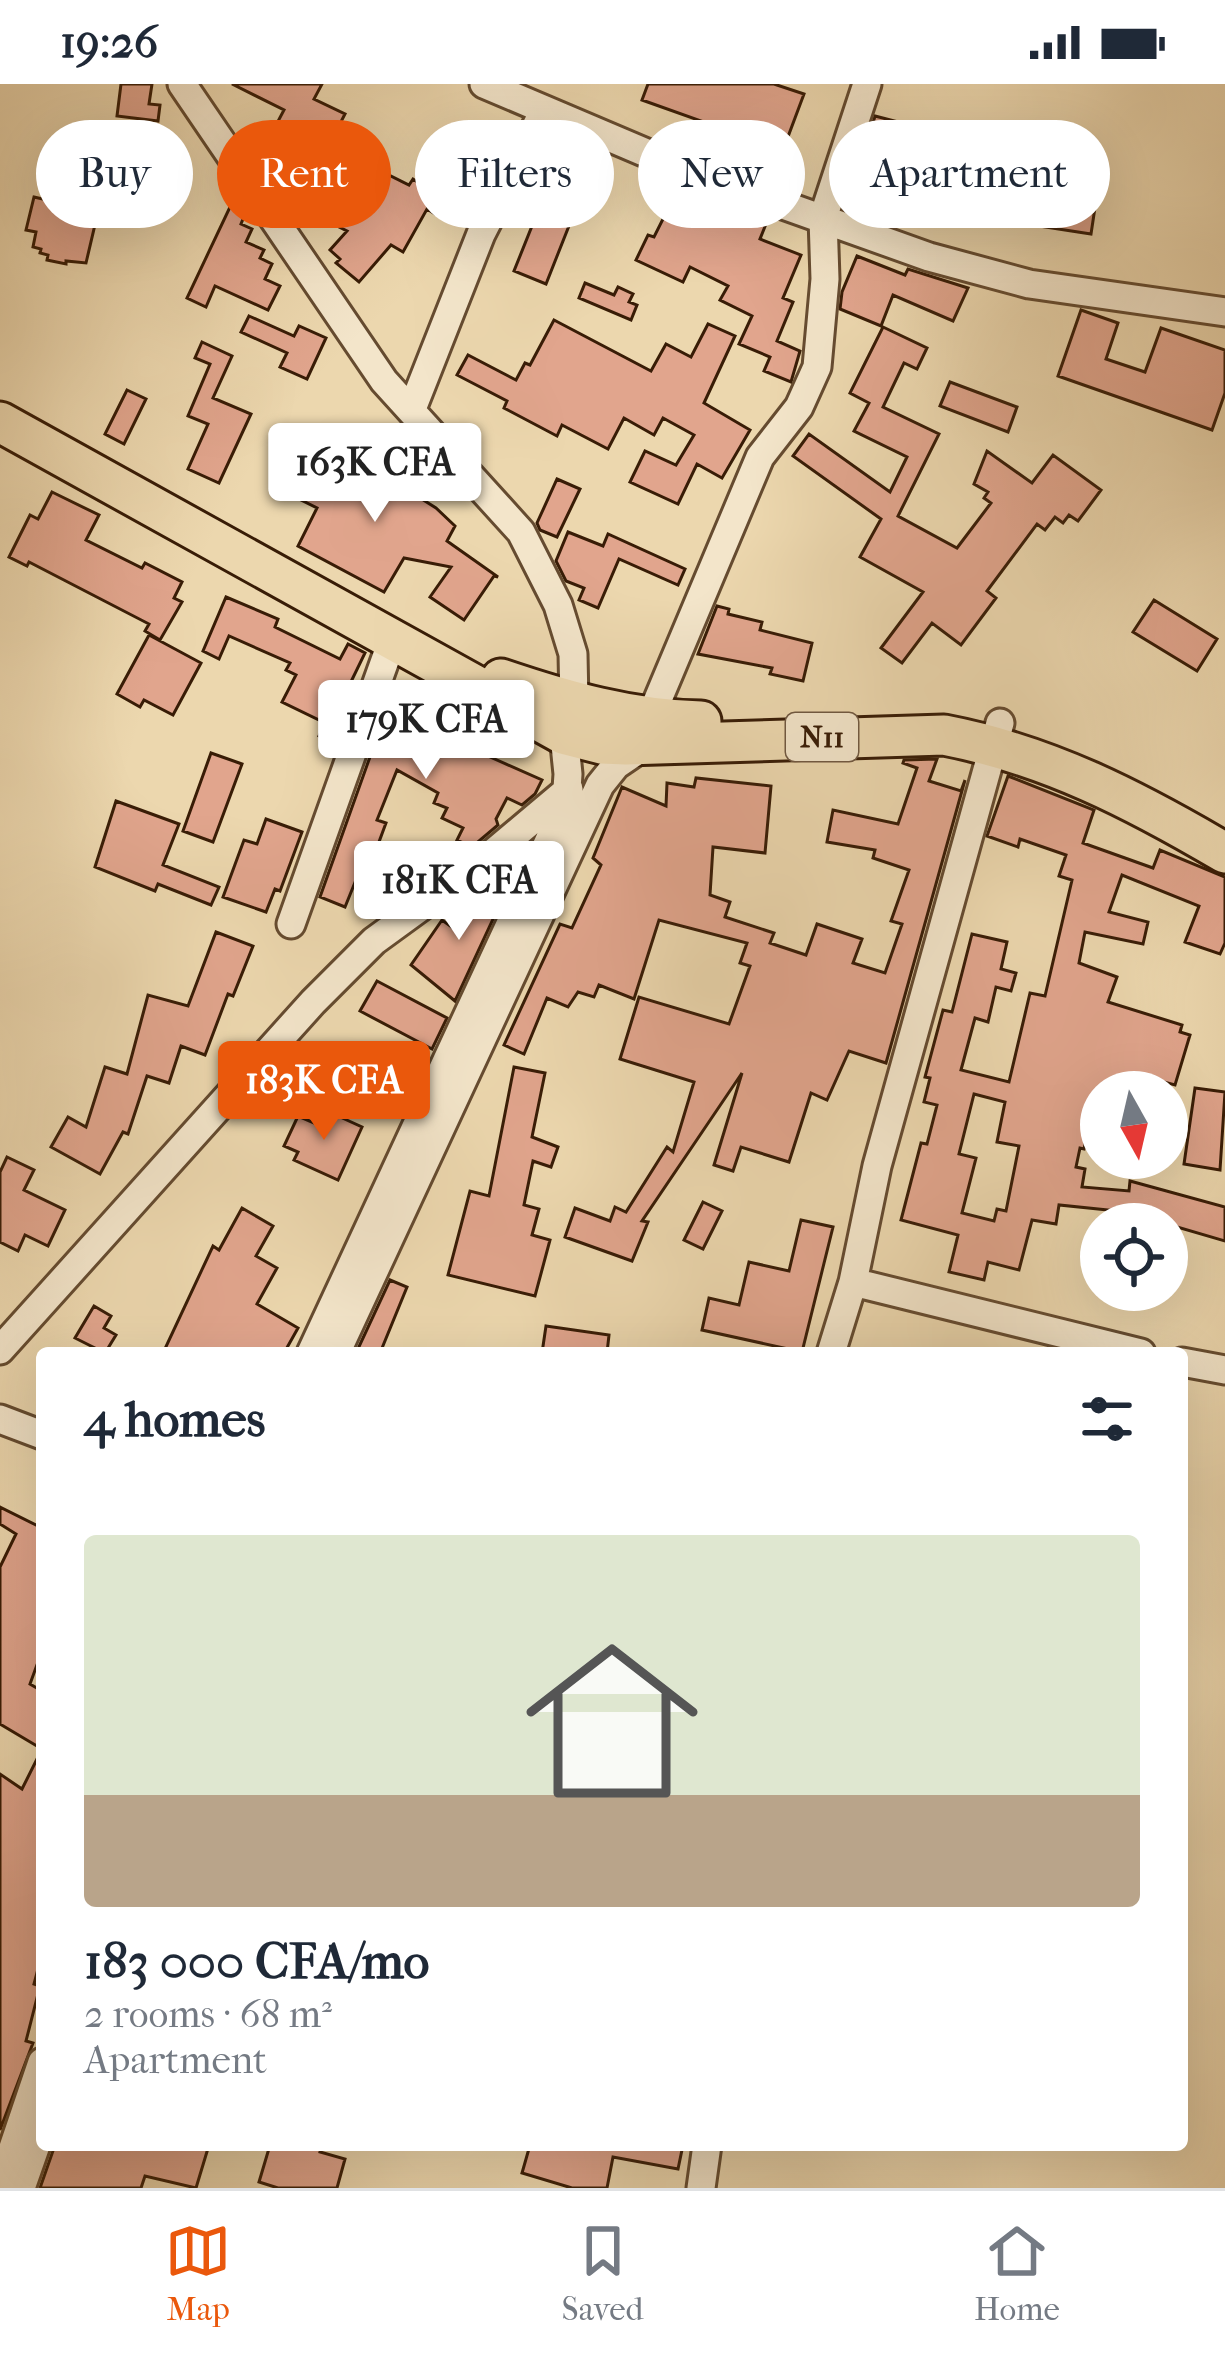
<!DOCTYPE html>
<html lang="en">
<head>
<meta charset="utf-8">
<style>
	body { margin:0; font-family:"IM FELL French Canon",serif; background:#f6f6f7; color:#1f2937; height:100vh; display:flex; flex-direction:column; font-size:45px; white-space:nowrap }
	* { box-sizing:border-box; margin:0 }
	p { font-size:39px; color:#747a83 }
	.icon { flex:none; width:66px; height:66px; fill:none; stroke:currentColor; stroke-width:2; stroke-linecap:round; stroke-linejoin:round }
	.map { position:relative; flex:1; overflow:hidden }
	.side { position:absolute; left:36px; top:1263px; width:1152px; height:804px; display:flex; flex-direction:column; background:#fff; border-radius:12px; box-shadow:0 12px 48px #0002 }
	.side>* { flex:none }
	.banner { position:absolute; left:36px; top:36px; width:1155px; height:108px; display:flex; gap:24px }
	.needle { width:78px; rotate:172deg }
	.fabs { position:absolute; left:1080px; top:987px; display:grid; gap:24px }
	.fabs a { display:grid; place-items:center; width:108px; height:108px; border-radius:50%; background:#fff; box-shadow:0 12px 48px #0002; font-size:60px }
	.price { position:absolute; translate:-50% -102px; padding:0 27px; border-radius:12px; background:#fff; color:#222; font-size:39px; line-height:78px; filter:drop-shadow(0 3px 6px #0008) }
	.price::after { content:''; position:absolute; left:50%; top:72px; width:36px; height:27px; margin-left:-18px; background:inherit; clip-path:polygon(0 0,100% 0,50% 100%) }
	.price.on { background:#ea580c; color:#fff }
	ul { padding:0; list-style:none }
	li { display:grid; align-content:center; gap:24px; height:636px; padding:0 48px }
	li+li { border-top:3px solid #e0e1e3 }
	li span { display:grid; place-items:center; height:372px; border-radius:12px; color:#555 }
	li>.icon { margin-inline-start:auto }
	span .icon { width:216px; height:216px; fill:#fffc; stroke-width:1 }
	li b { font-size:51px }
	h2 { display:flex; justify-content:space-between; align-items:center; height:144px; padding:0 48px; font-size:51px }
	.tag { padding:0 42px; border-radius:54px; background:#fff; box-shadow:0 12px 48px #0002; font-size:42px; line-height:108px }
	.tag.on { background:#ea580c; color:#fff }
	.status { display:flex; justify-content:space-between; align-items:center; height:84px; padding:0 60px; background:#fff; direction:ltr }
	.status svg { height:33px; fill:currentColor }
	.tabs { display:flex; justify-content:space-around; align-items:center; height:168px; border-top:3px solid #e0e1e3; background:#fff; font-size:33px; color:#747a83 }
	.tabs a { display:grid; justify-items:center; gap:6px }
	.tabs .on { color:#ea580c }
	.map>svg:first-child { display:block }
	.building { fill:#e1a58d; stroke:#381c06; stroke-width:3; fill-rule:evenodd }
	.lines { fill:none; stroke-linecap:round; stroke-linejoin:round }
	.minor-casing { stroke:#654b30; stroke-width:33 }
	.highway-casing { stroke:#381c06; stroke-width:45 }
	.minor { stroke:#f3e5ca; stroke-width:27 }
	.highway { stroke:#ecd7ae; stroke-width:39 }
	.labels { text-anchor:middle; stroke-width:12; stroke-linejoin:round; paint-order:stroke }
	.shield { fill:#f3e5ca; stroke:#705841; stroke-width:3 }
	.shield-label { font-size:30px; font-weight:bold; fill:#381c06 }
</style>
</head>
<body>
<div class="status"><b>19:26</b><svg viewBox="0 0 49 12"><path d="M0 12V9h3v3zM5 12V6h3v6zM10 12V3h3v9zM15 12V0h3v12zM26 1h20v11H26zM47 4h2v5h-2z"/></svg></div>
<div class="map">
<svg width="1225" height="2104" viewBox="0 0 1225 2104">
	<rect width="100%" height="100%" fill="#ecd7ae"/>
	<filter id="stains"><feTurbulence type="fractalNoise" baseFrequency=".00167" numOctaves="4"/><feColorMatrix values="0 0 0 0 .2 0 0 0 0 .09 0 0 0 0 .02 0 0 0 .5 -.17"/></filter>
	<radialGradient id="worn" r=".72"><stop offset=".6" stop-color="#630" stop-opacity="0"/><stop offset="1" stop-color="#630" stop-opacity=".3"/></radialGradient>
	<path class="building" d="M121,0H152L149,20L160,21L158,37L117,32Z
		M232,0H322L314,15L345,30L329,61L409,101L413,95L444,116L435,130L427,125L403,168L391,161L359,198L336,179L340,175L330,166L347,147L305,126L311,115L281,100L294,76L265,62L284,26Z
		M648,0H774L804,10L786,58L743,43L739,55L702,42L704,38L642,16Z
		M875,32L910,41L908,46L963,59L946,126L910,117L914,101L859,87Z
		M1034,87L1099,97L1091,150L1026,140Z
		M679,103L768,135L760,155L801,171L783,214L793,218L777,257L800,267L791,298L764,287L770,273L739,260L752,232L720,216L728,202L690,183L683,198L636,176L648,151L654,153Z
		M546,107L578,119L546,200L514,187Z
		M34,113L86,125L85,129L97,132L86,179L66,177V180L47,176L48,171L40,169L41,165L33,163L36,148L26,146Z
		M230,123L245,130L241,140L252,145L246,158L264,166L260,174L272,180L265,195L280,202L268,226L215,202L206,223L187,214Z
		M857,172L905,191L908,185L968,204L953,237L893,211L881,242L840,225L842,208Z
		M585,199L614,211L618,203L633,210L629,218L637,221L631,236L579,214Z
		M1081,226L1118,239L1106,275L1145,288L1161,244L1225,266V309L1212,346L1058,292Z
		M249,232L294,252L299,242L326,254L307,295L280,283L287,269L241,248Z
		M554,236L651,287L666,260L691,273L708,240L735,252L704,319L750,346L722,394L697,380L678,420L630,398L645,367L676,381L694,351L663,334L654,351L624,334L608,365L562,341L557,352L504,324L507,317L457,291L468,271L516,296L525,279L530,281Z
		M883,243L927,264L917,285L904,279L883,323L939,350L898,432L957,464L991,419L984,414L988,408L974,400L987,367L1032,399L1053,371L1101,406L1078,437L1069,431L1063,439L1055,433L1045,446L1037,440L987,507L996,514L961,561L932,539L902,579L881,564L923,508L860,473L881,435L793,372L809,350L890,408L907,373L854,347L869,319L850,309Z
		M202,258L232,272L213,314L251,330L219,399L188,385L208,340L188,332L210,280L195,274Z
		M950,298L1017,323L1008,348L940,322Z
		M127,306L146,315L124,360L105,350Z
		M291,354L323,368L326,359L342,367L340,371L379,388L436,424L455,442L447,457L498,493L494,492L464,536L430,513L451,483L404,474L384,508L298,462L317,424L271,401Z
		M557,395L580,405L557,453L540,446L537,439Z
		M52,408L99,431L86,456L142,484L145,479L182,498L174,514L182,518L160,556L145,547L149,540L29,478L27,482L9,473L30,431L38,435Z
		M568,448L603,462L608,450L685,485L678,501L619,475L598,524L579,516L584,504L566,497L556,477Z
		M226,513L278,535L275,543L340,575L348,560L365,569L347,606L354,610L336,660L319,652L325,639L282,618L296,591L286,586L290,579L229,552L219,575L203,567Z
		M1154,516L1217,555L1197,587L1133,548Z
		M717,522L729,525L728,530L762,538L760,546L812,559L803,597L770,590L772,584L698,570Z
		M149,551L201,579L173,631L144,616L140,623L117,610Z
		M396,600L472,635L475,629L494,639L501,645L488,672L542,696L535,710L522,721L507,714L496,735L498,741L472,763L457,756L463,744L442,734L447,724L434,719L438,709L397,686L377,736L386,739L379,758L392,763L386,779L378,776L373,790L360,786L345,823L320,813Z
		M211,669L242,680L213,758L183,747Z
		M937,675L929,697L961,707L965,696L886,979L849,967L827,1016L811,1009L789,1078L741,1063L733,1087L714,1081L742,989L642,1137L648,1138L632,1177L565,1153L575,1124L610,1137L615,1123L626,1128L667,1063L673,1068L694,998L620,975L639,913L729,940L750,882L740,879L747,859L659,836L634,915L599,901L594,913L578,908L568,923L547,914L524,970L504,961L560,840L572,844L601,781L593,774L622,703L666,722L667,699L694,703L696,694L771,702L765,769L713,763L710,811L730,818L725,833L774,849L770,859L806,871L817,840L862,855L853,879L885,889L902,840L891,837L909,786L873,774L875,766L827,758L833,726L898,740L917,684L903,679L904,676Z
		M1008,692L1094,726L1083,759L1153,784L1160,766L1225,793V859L1220,870L1185,858L1199,822L1122,791L1109,828L1148,838L1143,860L1085,848L1079,879L1117,893L1108,918L1182,941L1180,948L1190,951L1175,1001L1153,995L1148,1008H1101V1017L1094,1016L1084,1065L1080,1064L1076,1083L1085,1085L1082,1103L1129,1107L1130,1097L1225,1123V1157L1167,1140H1133L1137,1129L1059,1121L1056,1140L1032,1136L1019,1186L988,1178L984,1196L949,1188L958,1151L901,1136L921,1059L927,1060L937,1021L924,1018L930,994L925,993L943,926L952,928L972,850L1007,858L1001,885L1016,889L1011,907L996,903L988,938L975,934L961,986L1009,998L1030,909L1045,912L1072,796L1059,792L1066,771L1020,755L1018,763L987,752ZM974,1010L1005,1018L997,1058L1019,1062L1006,1127L997,1125L994,1137L962,1129L976,1074L959,1070Z
		M116,717L179,740L163,781L219,803L211,821L158,800L155,807L95,783Z
		M266,735L302,748L280,807L275,805L266,828L223,813L244,756L257,760Z
		M492,795L508,803L455,917L411,881L442,836L453,844L469,821L473,824Z
		M216,848L253,862L233,912L228,910L205,971L181,962L169,999L147,992L128,1050L123,1048L100,1090L51,1063L68,1033L86,1043L105,983L127,990L148,911L188,922Z
		M377,897L447,934L432,965L360,927Z
		M514,983L545,989L532,1053L558,1063L551,1083L533,1077L524,1121L539,1125L532,1151L550,1156L535,1212L448,1191L470,1107L489,1112Z
		M1195,1004L1225,1008L1220,1086L1184,1080Z
		M327,1027L362,1043L338,1096L294,1076L298,1068L284,1062L298,1032L321,1042Z
		M7,1073L34,1086L24,1106L65,1126L48,1162L25,1151L18,1167L0,1158V1088Z
		M703,1118L722,1127L703,1165L684,1156Z
		M242,1124L273,1142L256,1172L277,1184L257,1220L298,1244L284,1269H163L213,1162L219,1166Z
		M801,1136L833,1143L802,1268L702,1246L709,1214L739,1221L749,1178L789,1187Z
		M390,1196L407,1203L380,1269H356Z
		M94,1222L111,1232L104,1244L116,1251L105,1269L75,1254Z
		M546,1242L609,1251L607,1269H542Z
		M0,1423L42,1444V1567L30,1600L42,1607V1870L34,1900L40,1902L26,1957L33,1959L0,2046V1690L22,1705L42,1665L0,1640V1483L16,1450L0,1440Z
		M55,2061H209L196,2104L145,2092L141,2104H40Z
		M270,2061H322L320,2068L345,2075L337,2104H278L259,2098Z
		M530,2061H683L678,2085L613,2073L607,2104H572L522,2089Z"/>
	<g class="lines">
		<defs>
			<path id="minor" d="M182,0L384,297L521,448L558,521L573,570L574,619L563,641L568,690L566,720L311,1269
				M484,0L691,88L929,173L1029,200L1225,228
				M412,325L481,150L544,27
				M651,632L760,373L799,323L817,283L825,195L823,134L867,0
				M291,840L393,554
				M853,1198L1141,1269
				M0,1266L313,918L374,857L481,779L569,705
				M336,1269L600,701L616,681L644,662
				M831,1269L853,1198L877,1082L1000,639
				M1182,1278L1225,1286
				M0,1335L42,1351
				M0,2102L42,1978
				M21,2104L42,2044
				M701,2104L707,2061"/>
			<path id="highway" d="M0,338L563,650L602,660L626,661L944,651C1048,671 1135,716 1225,769
				M501,595C566,617 632,636 701,637"/>
		</defs>
		<use href="#minor" class="minor-casing"/>
		<use href="#highway" class="highway-casing"/>
		<use href="#minor" class="minor"/>
		<use href="#highway" class="highway"/>
	</g>
	<g class="labels">
		<rect class="shield" x="786" y="629" width="72" height="48" rx="9"/>
		<g class="shield-label">
			<text x="822" y="663">N11</text>
		</g>
	</g>
	<rect width="100%" height="100%" filter="url(#stains)"/>
	<rect width="100%" height="100%" fill="url(#worn)"/>
</svg>
<div class="fabs">
<a><svg class="needle" viewBox="-14 -14 28 28"><path d="M0-13l5 13h-10z" fill="#e53935"/><path d="M0 13l5-13h-10z" fill="#747a83"/></svg></a>
<a><svg class="icon" aria-label="locate" viewBox="0 0 24 24"><circle cx="12" cy="12" r="6"/><path d="M12 2v4M12 18v4M2 12h4M18 12h4"/></svg></a>
</div>
<b class="price" style="left:375px;top:441px">163K CFA</b>
<b class="price" style="left:426px;top:698px">179K CFA</b>
<b class="price" style="left:459px;top:859px">181K CFA</b>
<b class="price on" style="left:324px;top:1059px">183K CFA</b>
<div class="banner">
<a class="tag">Buy</a>
<a class="tag on">Rent</a>
<a class="tag">Filters</a>
<a class="tag">New</a>
<a class="tag">Apartment</a>
</div>
<section class="side">
<h2>4 homes<svg class="icon" aria-label="filters" viewBox="0 0 24 24"><path d="M4 7h16M4 17h16"/><circle cx="9" cy="7" r="2"/><circle cx="15" cy="17" r="2"/></svg></h2>
<ul>
<li><span style="background:linear-gradient(#dfe7d0 70%,#b9a48a 0)"><svg class="icon" aria-label="home" viewBox="0 0 24 24"><path d="M3 11l9-7 9 7M6 9v11h12V9"/></svg></span><div><b>183 000 CFA/mo</b><p>2 rooms · 68 m²</p><p>Apartment</p></div></li>
</ul>
</section>
</div>
<nav class="tabs">
<a class="on"><svg class="icon" aria-label="map" viewBox="0 0 24 24"><path d="M3 6l6-2 6 2 6-2v14l-6 2-6-2-6 2zM9 4v14M15 6v14"/></svg>Map</a>
<a><svg class="icon" aria-label="saved" viewBox="0 0 24 24"><path d="M7 4h10v16l-5-4-5 4z"/></svg>Saved</a>
<a><svg class="icon" aria-label="home" viewBox="0 0 24 24"><path d="M3 11l9-7 9 7M6 9v11h12V9"/></svg>Home</a>
</nav>
</body>
</html>
